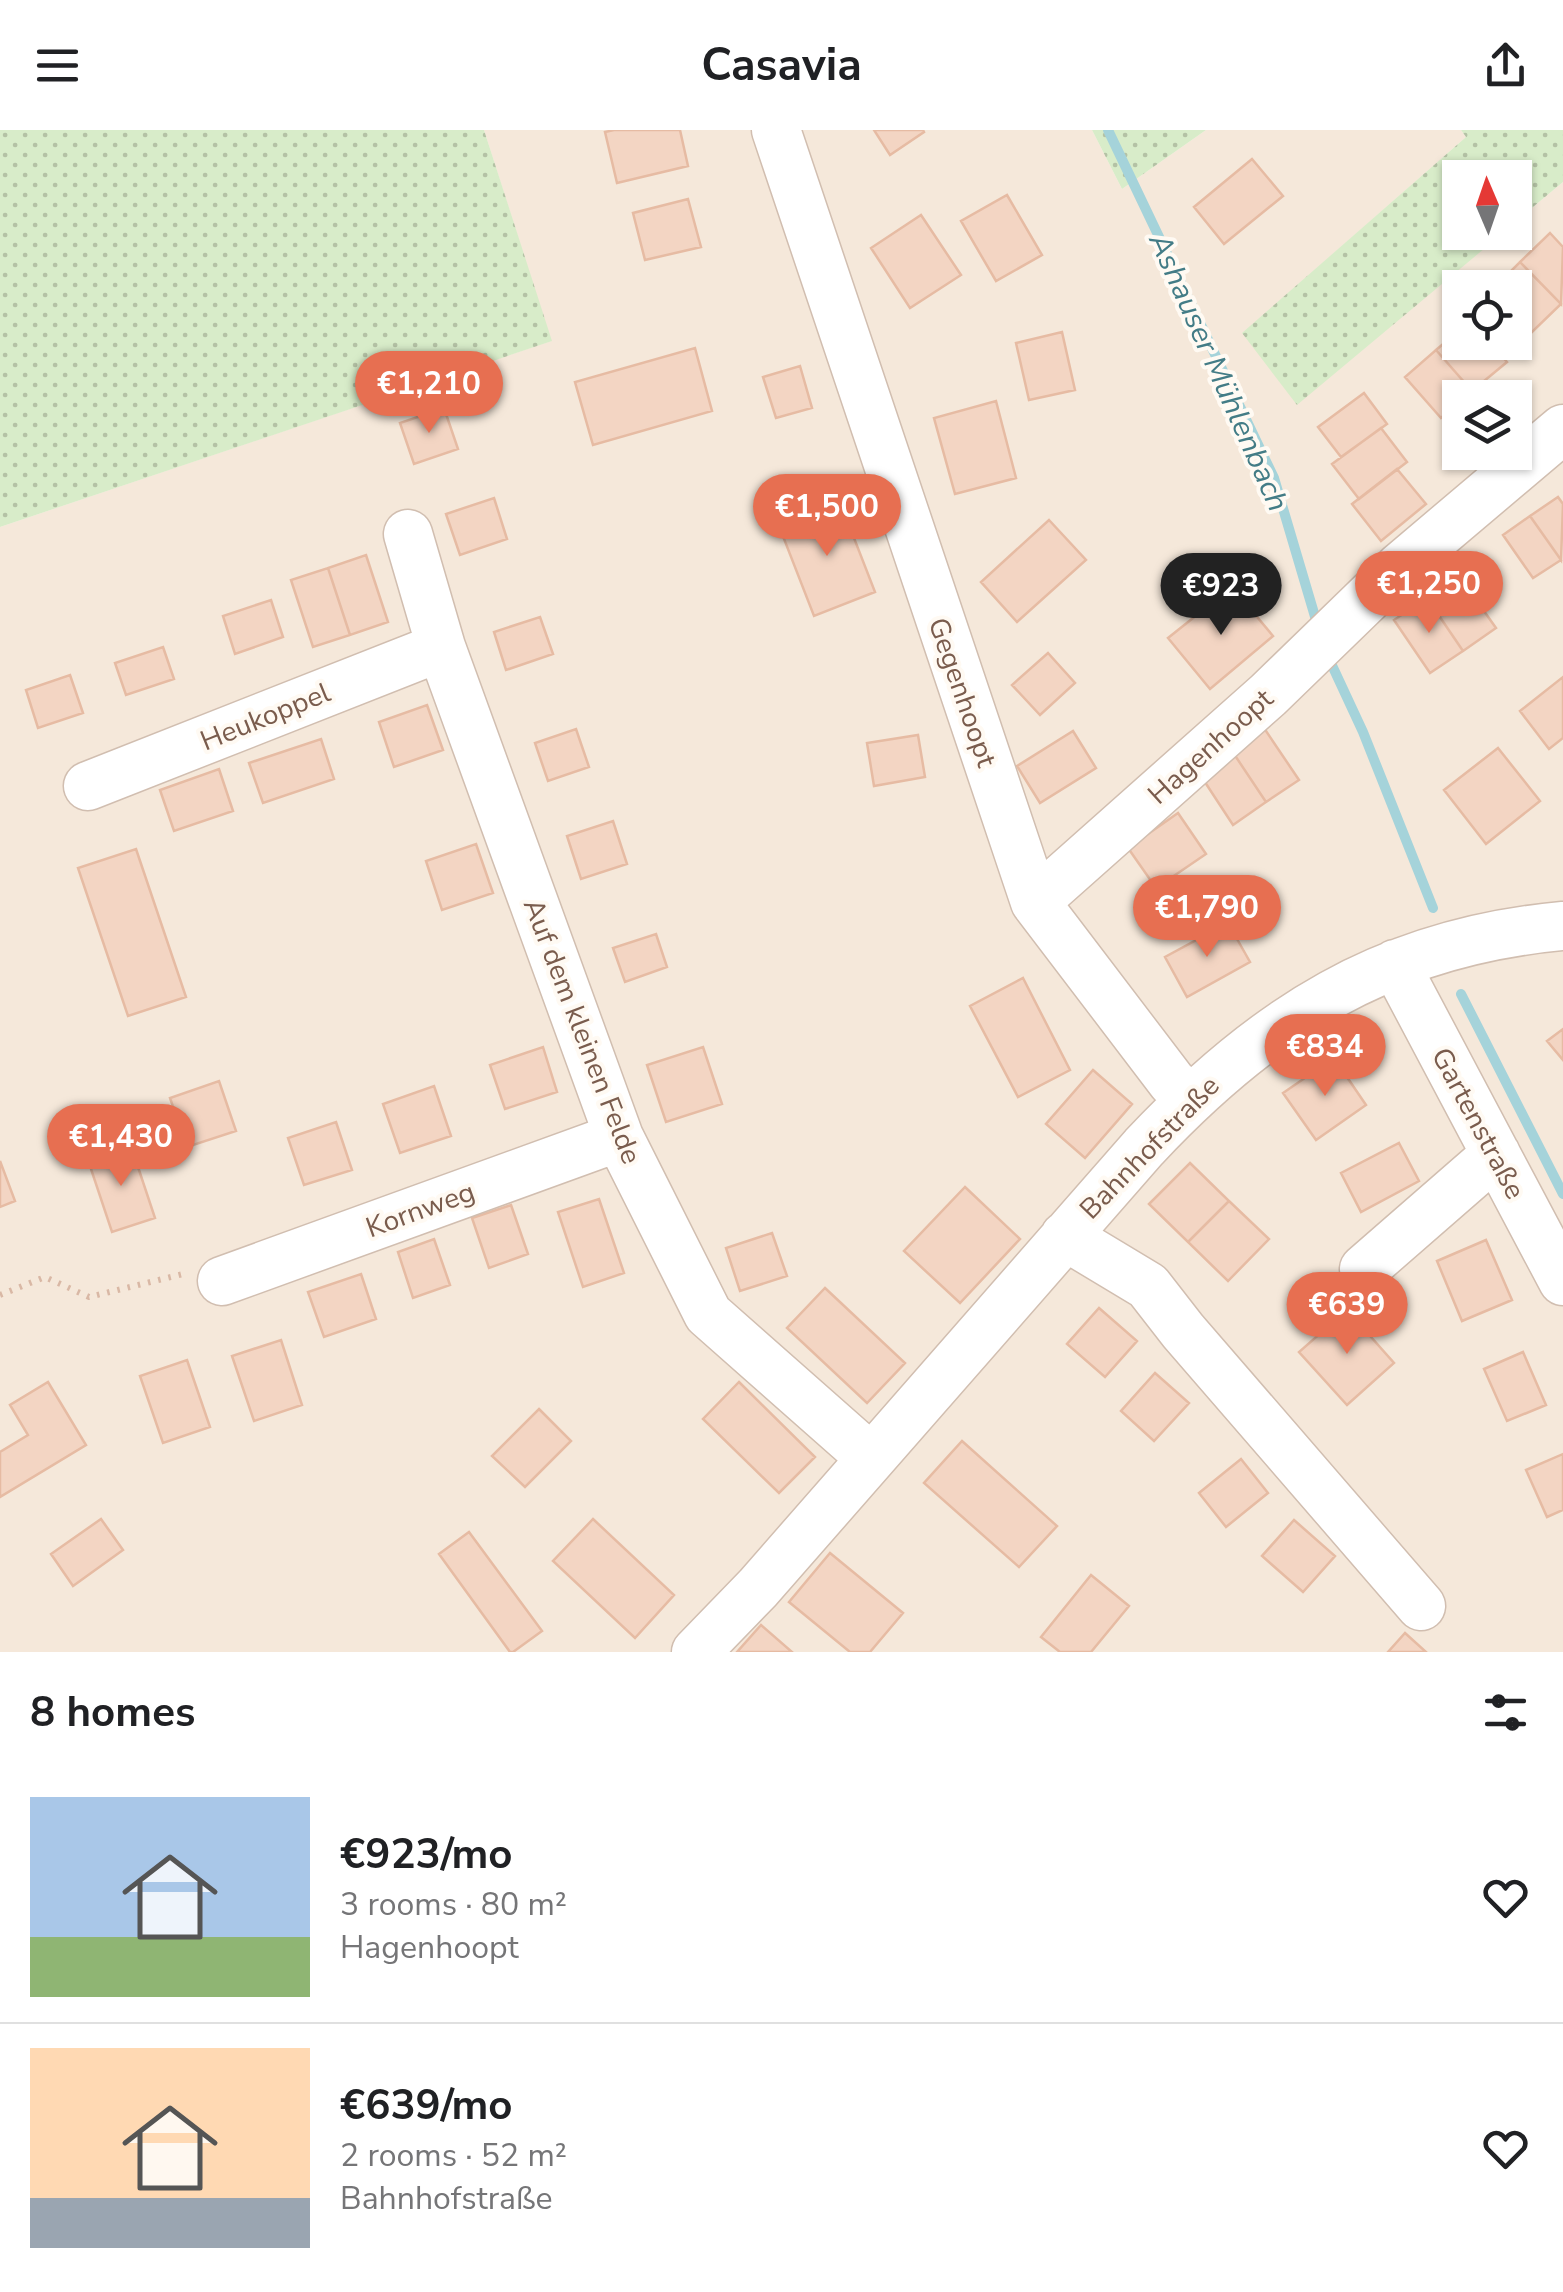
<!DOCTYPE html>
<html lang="en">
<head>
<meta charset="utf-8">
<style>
	body { margin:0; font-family:"Nunito Sans",sans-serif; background:#f2f2f2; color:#202124; height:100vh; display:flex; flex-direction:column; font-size:38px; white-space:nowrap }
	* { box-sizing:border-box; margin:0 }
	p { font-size:32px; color:#757577 }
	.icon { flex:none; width:55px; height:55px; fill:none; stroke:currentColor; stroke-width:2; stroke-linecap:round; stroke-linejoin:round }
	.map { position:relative; height:1522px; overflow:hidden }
	.sheet { display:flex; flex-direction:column; background:#fff; flex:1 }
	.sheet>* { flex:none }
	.needle { width:65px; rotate:358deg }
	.tools { position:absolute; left:1442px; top:30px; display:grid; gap:20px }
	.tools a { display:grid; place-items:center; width:90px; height:90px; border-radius:0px; background:#fff; box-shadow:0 2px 8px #0004; font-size:50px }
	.price { position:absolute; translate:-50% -85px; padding:0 22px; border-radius:35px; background:#e76f51; color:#fff; font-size:32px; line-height:65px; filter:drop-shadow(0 2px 5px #0008) }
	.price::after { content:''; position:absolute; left:50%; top:60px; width:30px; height:22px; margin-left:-15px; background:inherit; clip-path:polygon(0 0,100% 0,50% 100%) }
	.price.selected { background:#222; color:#fff }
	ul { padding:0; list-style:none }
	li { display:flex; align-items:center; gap:30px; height:250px; padding:0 30px }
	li+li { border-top:2px solid #e0e0e0 }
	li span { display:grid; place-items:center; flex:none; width:280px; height:200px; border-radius:0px; color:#555 }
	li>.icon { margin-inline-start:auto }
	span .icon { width:120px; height:120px; fill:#fffc; stroke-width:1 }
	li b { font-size:42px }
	h2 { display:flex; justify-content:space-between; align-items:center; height:120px; padding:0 30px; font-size:42px }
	header { display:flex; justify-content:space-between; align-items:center; height:130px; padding:0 30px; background:#fff; font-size:45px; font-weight:700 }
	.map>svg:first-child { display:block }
	.residential { fill:#f5e8da; fill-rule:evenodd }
	.grass { fill:url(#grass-dots) }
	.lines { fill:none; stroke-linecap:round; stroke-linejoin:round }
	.stream { stroke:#a5d3da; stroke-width:10 }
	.building { fill:#f3d5c3; stroke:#e6bba3; stroke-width:2.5 }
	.minor-casing { stroke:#d1beb0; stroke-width:51 }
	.path { stroke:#d9b8a5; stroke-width:6; stroke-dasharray:2.5 8; stroke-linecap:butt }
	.minor { stroke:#fff; stroke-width:48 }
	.labels { text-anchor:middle; stroke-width:8; stroke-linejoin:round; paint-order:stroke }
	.street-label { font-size:28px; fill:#7a5c4d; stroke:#fffaf3 }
	.water-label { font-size:30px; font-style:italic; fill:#437c86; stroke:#fffaf3 }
</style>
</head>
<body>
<header><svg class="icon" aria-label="menu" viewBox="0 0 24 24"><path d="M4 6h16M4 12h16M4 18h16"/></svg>Casavia<svg class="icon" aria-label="share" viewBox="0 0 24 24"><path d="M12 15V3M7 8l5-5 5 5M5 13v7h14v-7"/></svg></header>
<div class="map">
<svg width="1563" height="1522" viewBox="0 0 1563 1522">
	<defs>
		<pattern id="grass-dots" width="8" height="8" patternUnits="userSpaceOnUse" patternTransform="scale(2.5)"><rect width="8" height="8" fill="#d8ecc9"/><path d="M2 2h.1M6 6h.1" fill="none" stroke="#b4c2a5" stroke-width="1.8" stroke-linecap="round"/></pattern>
	</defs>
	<rect width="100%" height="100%" fill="#fdf6ec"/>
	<path class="residential" d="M484,0H1092L1122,59L1206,0H1461L1466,7L1243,203L1503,103L1515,102V92L1563,52V1522H0V397L551,211ZM1460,158H1515V212H1460ZM1460,268H1515V322H1460Z"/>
	<path class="grass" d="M0,0H484L552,211L0,397Z
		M1092,0H1206L1122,59Z
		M1461,0H1563V52L1515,92V48H1460V102L1503,103L1297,275L1242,203L1466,7Z"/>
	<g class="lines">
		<path class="stream" d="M1108,0L1274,348L1316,490
			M1330,531L1363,602L1433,778
			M1461,864L1563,1064"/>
	</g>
	<path class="building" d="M614,0H680L688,36L617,53L605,2Z
		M874,0H923L924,2L890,25Z
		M1252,29L1283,66L1224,114L1194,77Z
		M1007,65L1042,125L996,151L961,91Z
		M688,69L701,117L645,130L633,83Z
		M921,85L961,145L910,178L871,118Z
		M1550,103L1563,117L1561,174L1520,132Z
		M1520,132L1561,174L1531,203L1515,187V158H1494Z
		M1460,200V212H1490L1507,232L1472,261L1436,220Z
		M1062,202L1075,260L1029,270L1016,213Z
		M695,218L712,281L593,315L575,252Z
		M1436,220L1472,261L1460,268V271L1441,288L1405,247Z
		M800,236L812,278L776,288L763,247Z
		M1364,263L1387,294L1341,327L1318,297Z
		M996,271L1016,348L955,364L934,288Z
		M444,278L458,319L414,334L400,293Z
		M1381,298L1407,332L1359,369L1332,334Z
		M1397,339L1426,374L1381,411L1352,374Z
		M1558,367L1563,374L1561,430L1530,386Z
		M494,368L507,409L460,425L446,384Z
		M840,372L875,462L814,486L779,396Z
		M1530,386L1561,430L1533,448L1503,405Z
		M1049,390L1086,430L1017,492L981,452Z
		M366,425L388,492L350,505L328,438Z
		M328,438L350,505L313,517L291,450Z
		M1459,446L1496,498L1463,521L1427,468Z
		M1232,457L1273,506L1210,559L1168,508Z
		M1427,468L1463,521L1430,543L1394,490Z
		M271,470L283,507L235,524L223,486Z
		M540,487L553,524L506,540L494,502Z
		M163,517L174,549L126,565L115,533Z
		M1048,523L1075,553L1040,585L1012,555Z
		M70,545L83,583L38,598L26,560Z
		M1563,547V608L1549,619L1520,581Z
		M427,575L443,620L394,637L379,592Z
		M1264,598L1299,650L1266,672L1232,621Z
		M576,599L589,637L548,651L535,613Z
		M1073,601L1096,638L1040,673L1017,636Z
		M918,605L925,647L874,656L867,613Z
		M321,609L334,649L263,673L249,633Z
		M1498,618L1540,671L1486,714L1444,660Z
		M1232,621L1266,672L1233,695L1199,643Z
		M219,639L233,681L174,701L160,660Z
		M1178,683L1206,724L1156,758L1128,718Z
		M613,691L627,734L581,749L567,706Z
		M476,714L493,763L442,780L426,731Z
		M136,719L186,867L128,886L78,738Z
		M1228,793L1250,832L1187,867L1165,827Z
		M656,804L667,837L625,852L613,818Z
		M1023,848L1070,940L1018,967L970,876Z
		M1563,899V930L1547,911Z
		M543,917L557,962L505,979L490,935Z
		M703,917L722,974L666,992L647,935Z
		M1334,928L1366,975L1316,1010L1283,963Z
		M1093,940L1132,974L1085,1028L1046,994Z
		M219,951L236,1001L187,1017L170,968Z
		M434,956L451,1006L400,1023L383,974Z
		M336,992L352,1040L304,1055L288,1008Z
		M1399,1013L1419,1051L1361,1082L1341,1043Z
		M131,1016L155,1088L112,1102L88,1030Z
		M0,1031L15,1071L0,1077Z
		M1190,1033L1229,1071L1188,1112L1149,1074Z
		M965,1057L1020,1109L960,1173L904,1121Z
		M599,1069L624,1143L583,1157L558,1082Z
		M1229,1071L1269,1109L1228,1151L1188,1112Z
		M511,1075L528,1124L489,1138L472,1088Z
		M772,1103L787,1146L740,1161L726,1118Z
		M434,1109L450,1155L413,1168L398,1122Z
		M1486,1110L1512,1170L1462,1191L1437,1131Z
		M361,1144L376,1189L324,1207L308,1162Z
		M825,1158L905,1233L867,1273L787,1198Z
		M1099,1178L1137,1211L1105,1247L1067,1214Z
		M1347,1180L1394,1233L1347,1275L1299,1222Z
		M281,1210L302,1275L254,1291L232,1226Z
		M1523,1222L1546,1275L1507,1291L1484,1239Z
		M187,1230L210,1297L163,1313L140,1246Z
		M1155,1243L1189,1273L1154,1311L1121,1281Z
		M48,1252L86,1315L0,1367V1322L28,1305L10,1275Z
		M739,1252L815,1327L779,1363L703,1289Z
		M539,1279L571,1311L525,1357L492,1326Z
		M962,1311L1057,1396L1019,1437L924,1353Z
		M1563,1324V1380L1547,1387L1526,1340Z
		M1241,1329L1268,1363L1226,1397L1199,1363Z
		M101,1389L123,1420L73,1456L51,1424Z
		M593,1389L674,1465L635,1508L553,1431Z
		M1294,1390L1335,1426L1303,1462L1262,1426Z
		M469,1402L542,1501L513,1522H510L439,1424Z
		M830,1423L903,1483L870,1522H850L789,1472Z
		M1091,1445L1129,1476L1091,1522H1060L1041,1507Z
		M761,1495L792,1522H737Z
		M1405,1503L1426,1522H1388Z"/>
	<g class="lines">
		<defs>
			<path id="minor" d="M776,0L1035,772L1172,952L1190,969
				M408,404L441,517L619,1007L708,1184L871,1328
				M88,656L441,517
				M1035,772L1268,565L1400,437L1563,299
				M1395,834L1563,1151
				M1065,1106L1148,1156L1183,1201L1421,1476
				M1364,1139L1496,1024
				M222,1151L619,1007
				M696,1522L758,1458L1144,1017C1264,889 1385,812 1563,796"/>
		</defs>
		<use href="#minor" class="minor-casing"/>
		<path class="path" d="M0,1165L45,1147L89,1167L183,1144"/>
		<use href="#minor" class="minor"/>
	</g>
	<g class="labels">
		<g class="street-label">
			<text transform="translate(963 562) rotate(71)" y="10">Gegenhoopt</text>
			<text transform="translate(265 586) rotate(-22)" y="10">Heukoppel</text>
			<text transform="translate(1210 616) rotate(-42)" y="10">Hagenhoopt</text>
			<text transform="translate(583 901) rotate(69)" y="10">Auf dem kleinen Felde</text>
			<text transform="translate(1479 993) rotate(62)" y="10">Gartenstraße</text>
			<text transform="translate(1149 1017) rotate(-46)" y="10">Bahnhofstraße</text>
			<text transform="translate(420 1079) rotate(-20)" y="10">Kornweg</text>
		</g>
		<g class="water-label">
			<text transform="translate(1219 242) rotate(66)" y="10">Ashauser Mühlenbach</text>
		</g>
	</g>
</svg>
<div class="tools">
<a><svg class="needle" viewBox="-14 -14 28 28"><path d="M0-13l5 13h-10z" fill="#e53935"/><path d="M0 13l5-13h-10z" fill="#757577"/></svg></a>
<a><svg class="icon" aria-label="locate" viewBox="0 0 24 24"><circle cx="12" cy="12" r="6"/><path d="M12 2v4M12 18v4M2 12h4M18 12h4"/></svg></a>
<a><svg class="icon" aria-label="layers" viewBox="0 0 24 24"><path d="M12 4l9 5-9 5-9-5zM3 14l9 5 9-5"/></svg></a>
</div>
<b class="price" style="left:429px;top:306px">€1,210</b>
<b class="price" style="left:827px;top:429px">€1,500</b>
<b class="price" style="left:1429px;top:506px">€1,250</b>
<b class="price selected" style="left:1221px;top:508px">€923</b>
<b class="price" style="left:1207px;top:830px">€1,790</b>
<b class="price" style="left:1325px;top:969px">€834</b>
<b class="price" style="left:121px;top:1059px">€1,430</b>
<b class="price" style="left:1347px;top:1227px">€639</b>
</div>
<section class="sheet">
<h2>8 homes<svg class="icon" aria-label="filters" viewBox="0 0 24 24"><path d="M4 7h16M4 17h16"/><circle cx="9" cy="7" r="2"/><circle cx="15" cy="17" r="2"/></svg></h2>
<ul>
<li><span style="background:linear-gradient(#a9c7e8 70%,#8fb573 0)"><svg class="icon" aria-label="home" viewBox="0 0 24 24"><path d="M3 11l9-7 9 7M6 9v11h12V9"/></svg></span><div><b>€923/mo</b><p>3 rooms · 80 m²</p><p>Hagenhoopt</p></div><svg class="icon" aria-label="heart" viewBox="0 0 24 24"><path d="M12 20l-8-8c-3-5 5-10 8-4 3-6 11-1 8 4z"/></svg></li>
<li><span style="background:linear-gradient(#ffd9b3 75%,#9aa5b1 0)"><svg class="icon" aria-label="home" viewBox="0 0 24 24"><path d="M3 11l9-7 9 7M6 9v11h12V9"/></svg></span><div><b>€639/mo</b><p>2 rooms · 52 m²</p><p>Bahnhofstraße</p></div><svg class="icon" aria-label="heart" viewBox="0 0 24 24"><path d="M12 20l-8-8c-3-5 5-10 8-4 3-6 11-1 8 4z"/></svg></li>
</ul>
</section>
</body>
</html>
